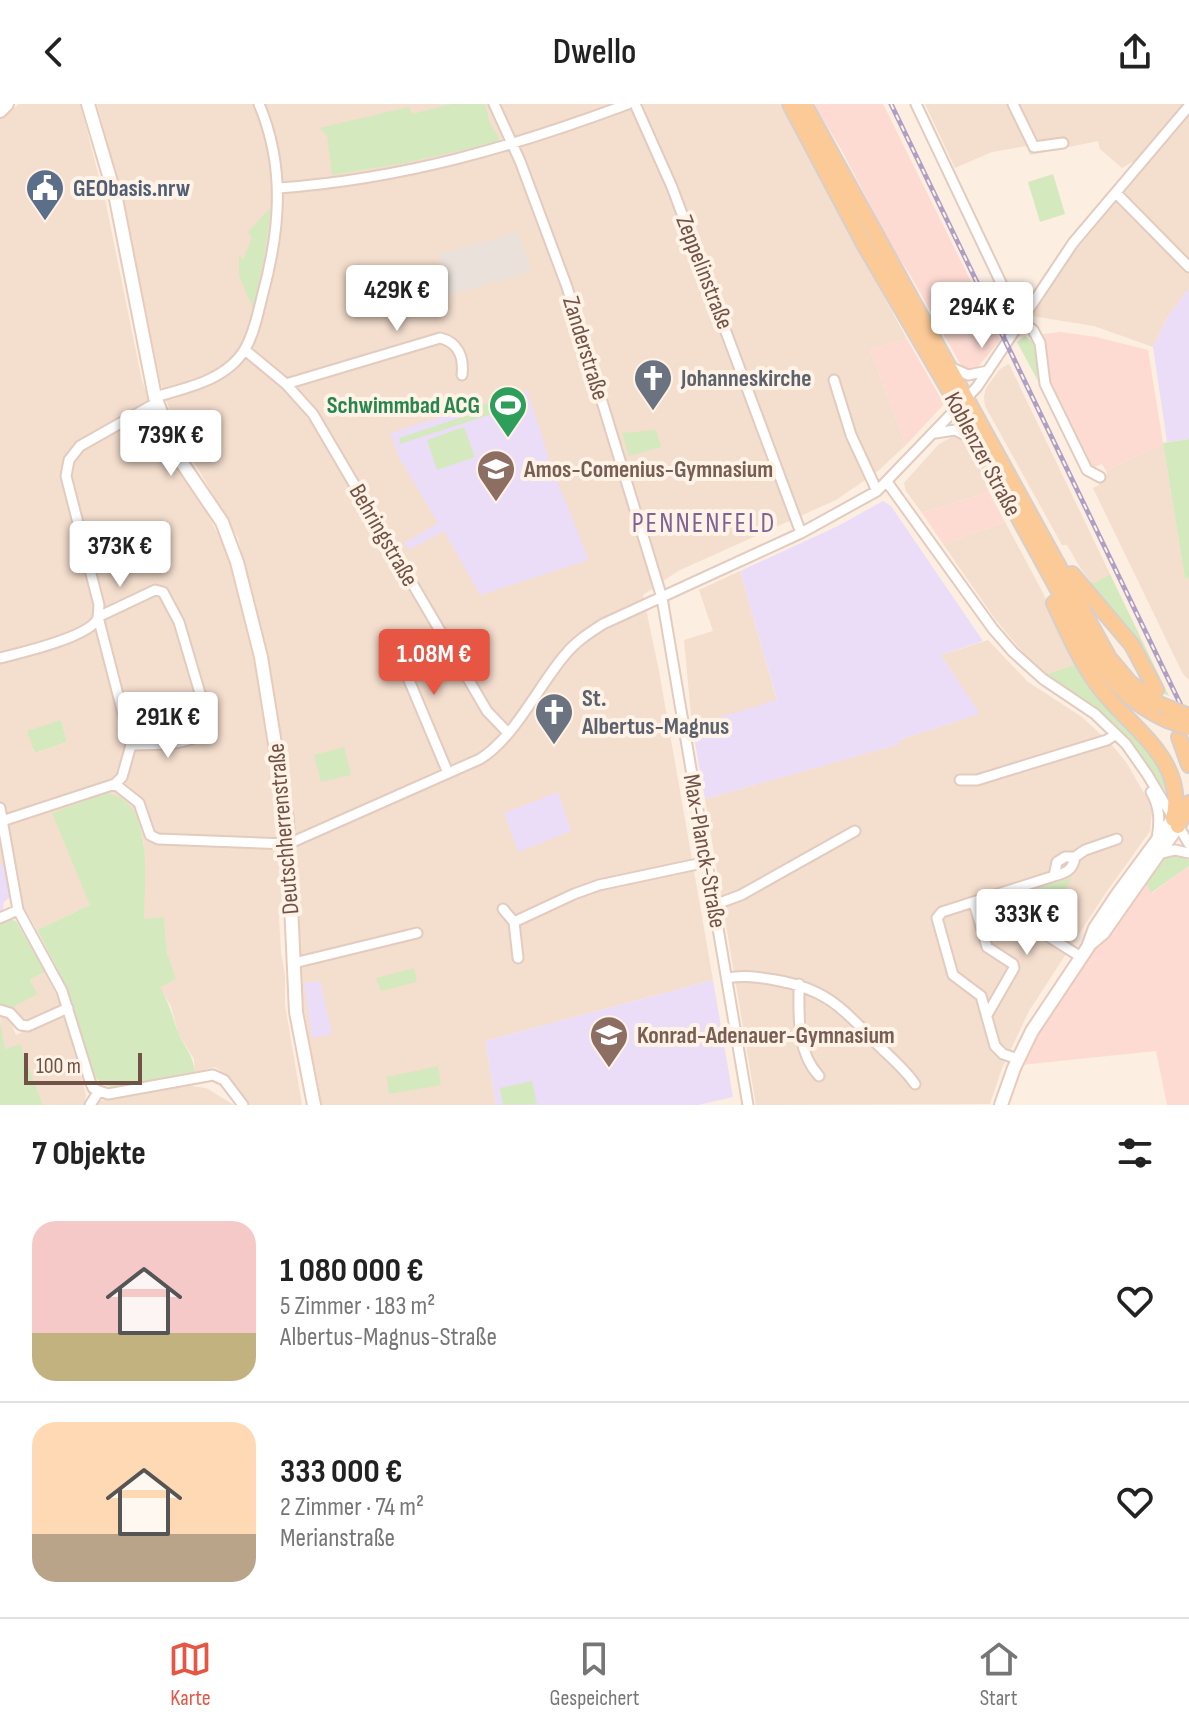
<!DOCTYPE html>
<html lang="de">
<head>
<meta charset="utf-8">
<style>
	body { margin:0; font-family:"Sofia Sans Condensed",sans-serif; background:#f6f6f6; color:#222; height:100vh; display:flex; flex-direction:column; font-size:30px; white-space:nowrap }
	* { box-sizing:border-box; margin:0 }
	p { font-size:26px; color:#767676 }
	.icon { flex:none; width:44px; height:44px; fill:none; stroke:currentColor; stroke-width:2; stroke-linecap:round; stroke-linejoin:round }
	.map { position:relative; height:1001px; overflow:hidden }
	.side { display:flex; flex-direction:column; background:#fff; flex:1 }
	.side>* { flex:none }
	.scale { position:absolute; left:24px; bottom:20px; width:118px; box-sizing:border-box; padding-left:8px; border:4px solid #725247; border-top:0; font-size:22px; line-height:28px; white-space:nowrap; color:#725247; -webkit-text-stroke:6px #fff2e6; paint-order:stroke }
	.price { position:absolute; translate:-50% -68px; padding:0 18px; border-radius:8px; background:#fff; color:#222; font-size:26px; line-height:52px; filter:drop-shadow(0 2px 4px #0008) }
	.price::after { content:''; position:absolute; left:50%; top:48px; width:24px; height:18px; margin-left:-12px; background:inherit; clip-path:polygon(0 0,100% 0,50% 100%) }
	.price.selected { background:#e75543; color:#fff }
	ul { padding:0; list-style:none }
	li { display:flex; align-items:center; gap:24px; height:200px; padding:0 32px }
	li+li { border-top:2px solid #e0e0e0 }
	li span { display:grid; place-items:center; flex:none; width:224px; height:160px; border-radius:24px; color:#555 }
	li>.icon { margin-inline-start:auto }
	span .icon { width:96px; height:96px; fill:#fffc; stroke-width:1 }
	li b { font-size:34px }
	h2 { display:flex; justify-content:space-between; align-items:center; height:96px; padding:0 32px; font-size:34px }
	header { display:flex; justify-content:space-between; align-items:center; height:104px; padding:0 32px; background:#fff; font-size:36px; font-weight:600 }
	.tabs { display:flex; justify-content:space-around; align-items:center; height:112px; border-top:2px solid #e0e0e0; background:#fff; font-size:22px; color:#767676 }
	.tabs a { display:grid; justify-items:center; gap:4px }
	.tabs .selected { color:#e75543 }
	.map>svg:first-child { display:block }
	.residential { fill:#f4dece; fill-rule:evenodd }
	.commercial { fill:#fddbd3 }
	.industrial { fill:#eae1db }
	.education { fill:#ebddf8 }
	.green { fill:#d5e9bf }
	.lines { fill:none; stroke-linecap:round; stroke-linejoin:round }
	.street-casing { stroke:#e2cbbf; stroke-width:13 }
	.secondary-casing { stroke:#e7cbbc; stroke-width:16 }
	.primary-casing { stroke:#d8cfcb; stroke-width:18 }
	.street { stroke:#fff; stroke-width:9 }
	.secondary { stroke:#fff; stroke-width:12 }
	.primary { stroke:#fcca97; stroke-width:14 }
	.rail-casing { stroke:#af9fc4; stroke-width:5 }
	.rail { stroke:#fff2e6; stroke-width:2; stroke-dasharray:6; stroke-linecap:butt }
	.primary-bridge-casing { stroke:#d8cfcb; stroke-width:18; stroke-linecap:butt }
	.primary-bridge { stroke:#fcca97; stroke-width:14 }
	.labels { text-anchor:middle; stroke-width:8; stroke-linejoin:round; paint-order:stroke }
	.service-label { font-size:24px; font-weight:bold; fill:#4e5e75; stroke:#fff2e6; text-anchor:start }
	.street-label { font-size:24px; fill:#725247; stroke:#fff2e6 }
	.worship-label { font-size:24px; font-weight:bold; fill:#5b616d; stroke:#fff2e6; text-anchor:start }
	.leisure-label { font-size:24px; font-weight:bold; fill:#27864d; stroke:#fff2e6; text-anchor:end }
	.education-label { font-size:24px; font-weight:bold; fill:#785e54; stroke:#fff2e6; text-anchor:start }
	.quarter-label { font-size:28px; letter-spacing:2px; fill:#7f6396; stroke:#fff2e6 }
</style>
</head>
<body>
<header><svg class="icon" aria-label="back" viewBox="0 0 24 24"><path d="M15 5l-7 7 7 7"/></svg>Dwello<svg class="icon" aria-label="share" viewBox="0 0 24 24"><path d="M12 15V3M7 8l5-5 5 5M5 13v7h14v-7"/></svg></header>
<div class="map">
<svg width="1189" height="1001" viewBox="0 0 1189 1001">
	<rect width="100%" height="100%" fill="#fceee0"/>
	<path class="residential" d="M19,0H80L106,100L142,277L177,365L207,409L226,446L258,574L277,686L284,796L279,814L281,848L285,871V901L302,1001H250L223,968L215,963L195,968L194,955L178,929L171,902L159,883L175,874L167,849L164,814L144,815V740L139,716L90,801L37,826L19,795L8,794L3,799V806L0,807V15ZM61,616L67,638L36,649L33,646Z
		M97,0H780L907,235L870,245L906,341L878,367L836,396L678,467L643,491L659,567L713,876L485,937L496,1001H320L303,901L293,716L271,569L238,434L177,328L160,277L125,105Z
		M925,0H1189V184L1167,214L1153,243L1094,222L1032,212L1075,147L1143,66L1132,58L1122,64L1100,45L1098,37L1030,51L1026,42L992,48L955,64Z
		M1009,260L1110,470L1095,479L1090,477L1081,465L1067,441H1062L985,302L984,293L986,284L1000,265Z
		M959,332L965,337L992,387L922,409L906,387L904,379L939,340L952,333Z
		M1163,339L1185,475L1189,474V576L1183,570L1093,384L1099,381L1097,375L1107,370L1106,367Z
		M1005,418L1043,489L1076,560L1047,570L1030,557L995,515L943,440Z
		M740,467L777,597L692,622L684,536L713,527L699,486Z
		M988,536L1028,578L1082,613L1112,641L1126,658L1148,696L1152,708L1150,727L1105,790L1029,907L1002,964L990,1000L756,1001L705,695L899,640V636L979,610L941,551Z
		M45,868L62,903L31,916L19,914L12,904L36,890L30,876Z
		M65,908L86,991L84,1001H43L20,941L5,945L1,935L0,910L8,912L16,931Z
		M183,981L206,984L234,1001H97L100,997Z"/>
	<path class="commercial" d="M816,0H883L1000,236L977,264L968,265L961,261L909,169L894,147L841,45L814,1Z
		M1061,228L1096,233L1148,246L1163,339L1106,367L1102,360L1092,364L1050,276L1043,230Z
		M907,235L944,300L906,341L870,245Z
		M989,388L1005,418L943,440L922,409Z
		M1189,762V1001H1167L1156,947L1021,961L1040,925L1080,864L1145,778L1152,789Z"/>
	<path class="industrial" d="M519,128L531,168L449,191L438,150Z"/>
	<path class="education" d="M1189,184V335L1167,338L1153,243L1167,214Z
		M527,286L552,364L589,456L480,491L444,427L409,446L404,439L438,419L400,355L390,329Z
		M883,397L891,402L983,537L941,551L980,610L899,636L900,640L705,695L692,622L777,596L740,467L838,422Z
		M558,688L571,727L518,748L504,709Z
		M5,760L10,793L4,797L3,806L0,807V761Z
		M713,876L733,993L698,1001H496L485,937Z
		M320,877L332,930L312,934L304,879Z"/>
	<path class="green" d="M452,0H485L490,19L499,34L498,38L405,59L332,71L327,31L319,24L409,3L412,10Z
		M1053,70L1065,110L1040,118L1028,78Z
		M271,103L264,155L253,204L239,172V151L243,156L252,134L248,128Z
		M1025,232L1036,240L1038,277L1017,238Z
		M523,287L525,294L512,297L513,303L400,340L399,334L465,312L464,307Z
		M464,323L475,353L437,366L427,336Z
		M656,326L661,343L629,352L622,329Z
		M1189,335V474L1185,475L1163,339Z
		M1110,470L1169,592L1158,587L1093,487L1090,477L1095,479Z
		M1076,560L1168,666L1169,693C1130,633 1105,610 1047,570Z
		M61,616L67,638L35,649L27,627Z
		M344,643L351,671L321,678L314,651Z
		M105,689C156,693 144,779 144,815L164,813L167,849L176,875L160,883C168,897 172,910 177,926C183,941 193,950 195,968L112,983L104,981L93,972L67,884L37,826L90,801L52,709Z
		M1176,751L1189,756V762L1151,789L1145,778C1153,765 1160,752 1176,751Z
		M1072,774L1042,823L1031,815L1026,798L1022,796L1023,787Z
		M10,815L16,817L45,868L30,876L37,890L12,904L0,900V819Z
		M414,864L417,878L381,887L376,874Z
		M0,918L5,945L20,940L43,1001H0Z
		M438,962L441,981L389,990L387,973Z
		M532,977L537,1000L503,1001L500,984Z"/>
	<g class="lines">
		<defs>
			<path id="street" d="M494,0L520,57L567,183L662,494L748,1001
				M635,0L672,83L801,429
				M916,0L1012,202L1021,217L1033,226L1040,239L1045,280L1087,366L1100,373
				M1013,0L1034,43L1063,39
				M279,84C403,75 513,43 628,0
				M1116,89L1189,163
				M245,246L286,280L313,310L487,607L508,629
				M950,263L968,271L988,267
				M834,276L851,331L877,387
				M286,280L440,234C458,238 464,253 462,271
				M155,293C186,284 227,276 245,245C254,230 258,209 262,193C280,127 286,64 259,0
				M935,329L955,326L973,335
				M887,378L993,525L1013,548L1043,575L1095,610L1126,640L1147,670L1189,740
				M98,513L155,486L163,488L179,518L207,613V626C188,643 155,640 131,641
				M98,513L131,641L122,673L115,680
				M387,536L398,550L448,669
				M0,554C20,549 90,533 98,514C98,513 99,502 99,501L66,372L69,356L80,342L156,299
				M960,676H977L1107,636L1116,630
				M1151,688C1160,703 1160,718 1157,735
				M0,704L18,806L62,887L90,977L93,984L99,987
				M2,717L115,680L139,699L150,731L158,735L288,740L480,655C514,634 538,583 564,552C575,538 589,529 603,520L801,429L877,387L977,283L1073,139L1189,2
				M1157,750L1175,746L1189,749
				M1054,772C1066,769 1073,766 1075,753
				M1015,785L1027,819L1081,853
				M974,799L987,843L1013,860L1014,864L987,911
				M714,801L741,791L855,727
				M503,805L514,818
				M0,814L18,806
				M518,854L514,818L574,790L599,781L707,758
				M294,859L417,829
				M727,874C744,871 758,873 775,876C827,885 842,904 877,940C890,953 905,965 915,980
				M799,880C799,912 796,947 819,972
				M0,906L10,909L21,921L28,922L68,904
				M1018,955L1003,950L995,942L981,892L953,871L937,814L942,808L1054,772L1057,758L1065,753H1075L1085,746L1117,735
				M99,987L108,990L213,971L224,976L243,1001
				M90,1001L99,987"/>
			<path id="secondary" d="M88,0L116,95L155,293L180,356L222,418L237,458L261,553L287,715L296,908L314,1001
				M0,7L7,0
				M1090,840L1103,829L1178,722
				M1001,1001L1014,964L1032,927L1088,843L1095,824L1117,791L1173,715"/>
			<path id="primary" d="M790,0L864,140L949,286L1092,548C1112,579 1133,601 1167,616
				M804,0L1109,554L1130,579L1159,600
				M1072,470L1132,541L1156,586
				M1054,499C1067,526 1079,555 1097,580C1125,620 1189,655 1173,715
				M1179,633L1189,661
				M1178,722L1189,699"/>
		</defs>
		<use href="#street" class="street-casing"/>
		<use href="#secondary" class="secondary-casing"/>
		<use href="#primary" class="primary-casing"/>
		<use href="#street" class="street"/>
		<use href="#secondary" class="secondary"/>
		<use href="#primary" class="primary"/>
		<defs>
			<path id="rail" d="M891,0L1189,618"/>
		</defs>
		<use href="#rail" class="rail-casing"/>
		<use href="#rail" class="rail"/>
		<defs>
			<path id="primary-bridge" d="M1159,600L1189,612
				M1167,616L1189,624"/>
		</defs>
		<use href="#primary-bridge" class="primary-bridge-casing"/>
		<use href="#primary-bridge" class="primary-bridge"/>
	</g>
	<defs>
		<symbol id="civic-pin" viewBox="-11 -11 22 30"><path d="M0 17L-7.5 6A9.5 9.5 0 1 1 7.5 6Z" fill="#5c6f8a" stroke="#fff2e6"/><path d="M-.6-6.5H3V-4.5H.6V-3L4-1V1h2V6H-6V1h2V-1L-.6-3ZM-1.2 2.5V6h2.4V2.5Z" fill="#fff"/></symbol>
		<symbol id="church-pin" viewBox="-11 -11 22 30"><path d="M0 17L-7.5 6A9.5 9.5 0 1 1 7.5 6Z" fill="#6b7280" stroke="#fff2e6"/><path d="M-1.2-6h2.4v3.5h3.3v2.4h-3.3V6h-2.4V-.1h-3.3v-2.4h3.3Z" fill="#fff"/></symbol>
		<symbol id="stadium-pin" viewBox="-11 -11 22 30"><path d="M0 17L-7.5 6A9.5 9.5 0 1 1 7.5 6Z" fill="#2e9e5b" stroke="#fff2e6"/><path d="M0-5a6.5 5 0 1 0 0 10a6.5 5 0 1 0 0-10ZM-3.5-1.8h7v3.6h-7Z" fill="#fff"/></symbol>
		<symbol id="school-pin" viewBox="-11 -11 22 30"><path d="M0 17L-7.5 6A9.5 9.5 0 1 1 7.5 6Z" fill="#8d6e63" stroke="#fff2e6"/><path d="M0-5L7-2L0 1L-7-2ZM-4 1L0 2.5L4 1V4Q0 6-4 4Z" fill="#fff"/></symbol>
	</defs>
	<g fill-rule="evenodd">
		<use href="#civic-pin" x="23" y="62" width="44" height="60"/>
		<use href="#church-pin" x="631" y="252" width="44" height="60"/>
		<use href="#stadium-pin" x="486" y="279" width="44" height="60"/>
		<use href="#school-pin" x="474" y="343" width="44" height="60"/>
		<use href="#church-pin" x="532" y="586" width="44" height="60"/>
		<use href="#school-pin" x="587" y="909" width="44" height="60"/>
	</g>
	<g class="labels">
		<g class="service-label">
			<text x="73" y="92">GEObasis.nrw</text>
		</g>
		<g class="street-label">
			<text transform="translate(705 168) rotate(69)" y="8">Zeppelinstraße</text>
			<text transform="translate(586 244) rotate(73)" y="8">Zanderstraße</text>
			<text transform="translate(983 350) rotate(62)" y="8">Koblenzer Straße</text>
			<text transform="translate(384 431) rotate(60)" y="8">Behringstraße</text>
			<text transform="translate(283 725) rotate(-95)" y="8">Deutschherrenstraße</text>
			<text transform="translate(705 747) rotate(80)" y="8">Max-Planck-Straße</text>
		</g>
		<g class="worship-label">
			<text x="681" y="282">Johanneskirche</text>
			<text x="582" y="602">St.<tspan x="582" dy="28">Albertus-Magnus</tspan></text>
		</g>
		<g class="leisure-label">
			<text x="480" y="309">Schwimmbad ACG</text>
		</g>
		<g class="education-label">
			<text x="524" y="373">Amos-Comenius-Gymnasium</text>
			<text x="637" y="939">Konrad-Adenauer-Gymnasium</text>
		</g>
		<g class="quarter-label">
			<text x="704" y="428">PENNENFELD</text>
		</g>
	</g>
</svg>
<div class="scale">100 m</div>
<b class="price" style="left:397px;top:229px">429K €</b>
<b class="price" style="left:982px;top:246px">294K €</b>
<b class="price" style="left:171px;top:374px">739K €</b>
<b class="price" style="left:120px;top:485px">373K €</b>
<b class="price selected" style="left:434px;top:593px">1.08M €</b>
<b class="price" style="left:168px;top:656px">291K €</b>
<b class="price" style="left:1027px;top:853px">333K €</b>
</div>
<section class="side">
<h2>7 Objekte<svg class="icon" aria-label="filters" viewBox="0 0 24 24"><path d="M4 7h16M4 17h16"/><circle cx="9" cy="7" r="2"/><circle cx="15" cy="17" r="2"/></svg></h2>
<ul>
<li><span style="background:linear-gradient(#f6c9c9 70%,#c2b280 0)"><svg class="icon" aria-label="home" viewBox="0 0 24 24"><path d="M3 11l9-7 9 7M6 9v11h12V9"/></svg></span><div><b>1 080 000 €</b><p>5 Zimmer · 183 m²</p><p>Albertus-Magnus-Straße</p></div><svg class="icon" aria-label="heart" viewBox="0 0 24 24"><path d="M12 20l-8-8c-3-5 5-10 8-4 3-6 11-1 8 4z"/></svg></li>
<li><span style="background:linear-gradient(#ffd9b3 70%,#b9a48a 0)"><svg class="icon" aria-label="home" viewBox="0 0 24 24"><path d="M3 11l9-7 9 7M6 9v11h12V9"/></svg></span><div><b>333 000 €</b><p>2 Zimmer · 74 m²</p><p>Merianstraße</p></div><svg class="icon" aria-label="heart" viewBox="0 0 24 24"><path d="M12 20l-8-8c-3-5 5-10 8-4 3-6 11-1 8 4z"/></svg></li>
</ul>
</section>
<nav class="tabs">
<a class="selected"><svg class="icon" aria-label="map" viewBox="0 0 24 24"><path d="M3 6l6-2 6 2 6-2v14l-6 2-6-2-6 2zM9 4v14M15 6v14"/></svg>Karte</a>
<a><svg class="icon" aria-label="saved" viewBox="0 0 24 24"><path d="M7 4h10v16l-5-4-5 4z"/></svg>Gespeichert</a>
<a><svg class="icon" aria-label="home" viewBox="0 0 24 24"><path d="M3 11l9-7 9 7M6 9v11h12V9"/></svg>Start</a>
</nav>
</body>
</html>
